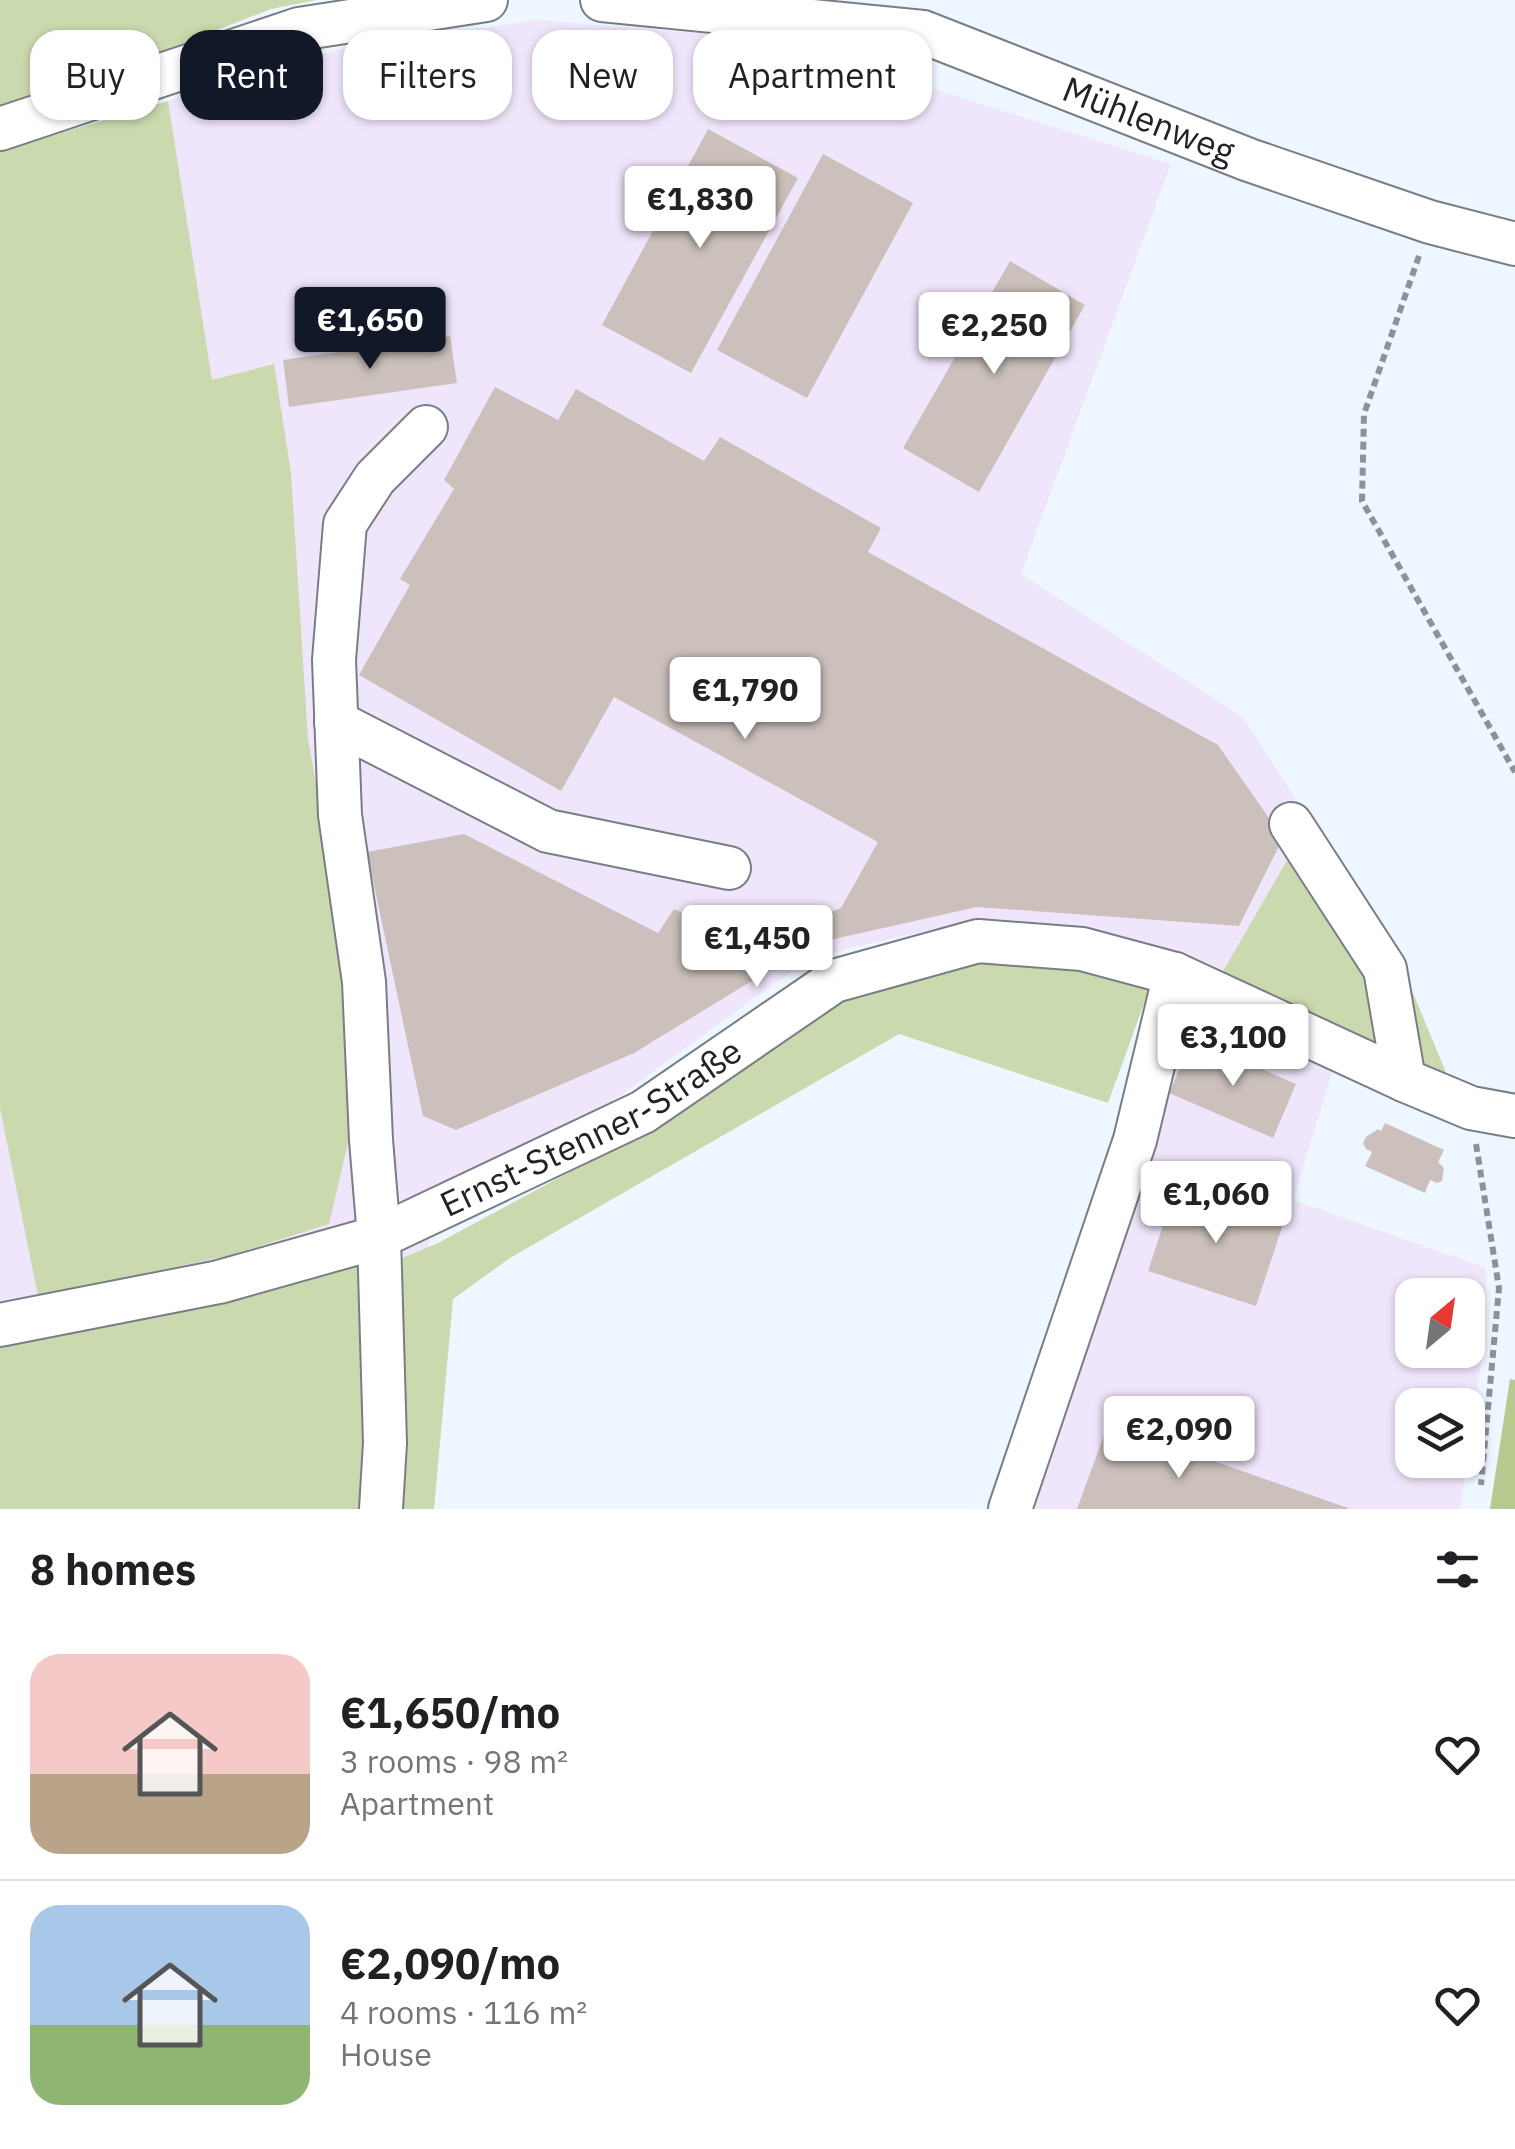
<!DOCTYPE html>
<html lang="en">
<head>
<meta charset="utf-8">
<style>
	body { margin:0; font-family:"IBM Plex Sans",sans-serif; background:#f6f6f6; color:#202124; height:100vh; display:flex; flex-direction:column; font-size:38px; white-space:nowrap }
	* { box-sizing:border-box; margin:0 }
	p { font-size:32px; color:#757577 }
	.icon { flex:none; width:55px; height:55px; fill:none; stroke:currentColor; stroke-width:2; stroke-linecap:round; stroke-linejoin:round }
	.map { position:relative; height:1509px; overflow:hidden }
	.drawer { display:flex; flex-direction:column; background:#fff; flex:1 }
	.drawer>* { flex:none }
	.banner { position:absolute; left:30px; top:30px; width:1000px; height:90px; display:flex; gap:20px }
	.needle { width:65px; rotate:29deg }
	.buttons { position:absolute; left:1395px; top:1278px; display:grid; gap:20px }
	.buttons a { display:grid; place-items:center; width:90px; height:90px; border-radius:20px; background:#fff; box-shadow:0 2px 8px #0004; font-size:50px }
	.price { position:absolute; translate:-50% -85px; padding:0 22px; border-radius:10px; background:#fff; color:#222; font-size:32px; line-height:65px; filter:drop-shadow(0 2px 5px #0008) }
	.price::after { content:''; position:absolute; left:50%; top:60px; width:30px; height:22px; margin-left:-15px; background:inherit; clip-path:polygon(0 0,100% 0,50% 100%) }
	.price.selected { background:#111827; color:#fff }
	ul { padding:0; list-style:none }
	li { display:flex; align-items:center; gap:30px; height:250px; padding:0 30px }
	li+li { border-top:2px solid #e0e0e0 }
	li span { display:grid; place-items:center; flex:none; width:280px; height:200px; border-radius:30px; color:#555 }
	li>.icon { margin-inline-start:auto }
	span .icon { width:120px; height:120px; fill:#fffc; stroke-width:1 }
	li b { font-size:42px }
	h2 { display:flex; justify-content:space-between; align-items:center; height:120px; padding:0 30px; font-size:42px }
	.pill { padding:0 35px; border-radius:30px; background:#fff; box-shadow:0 2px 8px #0004; font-size:35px; line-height:90px }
	.pill.selected { background:#111827; color:#fff }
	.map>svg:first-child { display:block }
	.commercial { fill:#f0e6fb; fill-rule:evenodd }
	.green { fill:#cbd9ae }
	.forest { fill:#b6c98e }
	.building { fill:#cbc0bb }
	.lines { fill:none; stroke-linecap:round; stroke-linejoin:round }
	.minor-casing { stroke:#777e86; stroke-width:46 }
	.path { stroke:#8c9298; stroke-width:6; stroke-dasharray:8 5; stroke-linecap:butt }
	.minor { stroke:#fff; stroke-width:42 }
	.labels { text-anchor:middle; stroke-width:8; stroke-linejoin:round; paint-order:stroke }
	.street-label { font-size:35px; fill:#202226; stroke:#fff }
</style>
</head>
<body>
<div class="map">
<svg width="1515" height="1509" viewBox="0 0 1515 1509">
	<rect width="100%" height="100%" fill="#eef6ff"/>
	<path class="commercial" d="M536,20L732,36L915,83L1171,164L1021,574L1243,717L1399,959L1449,1080L1053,930L960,923L811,957L429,1234L425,1509H0V428L211,381L168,101L336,50Z
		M1183,999L1335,1063L1293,1200L1486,1268L1483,1349L1460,1509H1033L1148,1153ZM1412,1295H1468V1350H1412ZM1412,1405H1468V1460H1412Z"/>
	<path class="green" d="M0,0H317L271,9L0,115Z
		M168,101L212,380L274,364L291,473L308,739L352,985L351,1130L329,1224L231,1255L38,1296L0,1108V151Z
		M1310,821L1399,959L1449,1080L1219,978Z
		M1033,958L1150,987L1108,1103L899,1034L510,1258L453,1299L434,1509H392L400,1259L438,1243L629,1140L830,995L957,961Z
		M358,1256L365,1435L361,1509H0V1342Z"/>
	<path class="forest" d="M1510,1379L1515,1380V1509H1490Z"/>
	<path class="building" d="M708,129L798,178L691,373L602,325Z
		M823,154L913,203L807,398L717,350Z
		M1010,261L1085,305L979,492L903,448Z
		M450,336L457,383L289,407L283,360Z
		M495,387L558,420L576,389L704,461L720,437L881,528L868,552L1218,745L1283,838L1239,926L977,907L812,944L634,1053L456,1130L423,1116L367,852L464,834L658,933L674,909L750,945L841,908L878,842L614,697L561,791L359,675L410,585L400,579L454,489L444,480Z
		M1193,1039L1296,1084L1273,1138L1169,1093Z
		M1385,1123L1444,1150L1438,1162L1444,1168L1442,1181L1437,1183L1430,1180L1425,1193L1365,1166L1372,1152L1366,1149L1363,1143L1366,1137L1378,1129L1381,1131Z
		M1176,1186L1284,1221L1256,1306L1148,1271Z
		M1108,1424L1348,1508V1509H1077Z"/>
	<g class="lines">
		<defs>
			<g id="minor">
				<path id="s1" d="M602,0L923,32L1249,160L1430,222L1515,244"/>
				<path d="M0,129L299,29L486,0"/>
				<path d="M336,722L548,831L729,868"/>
				<path d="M1291,824L1385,969L1404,1080"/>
				<path id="s2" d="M0,1325L219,1282L379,1237L643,1112L834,981L978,941L1082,949L1175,974L1404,1080L1471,1108L1515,1116"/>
				<path d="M381,1509L385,1443L379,1237L371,1140L364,982L340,815L334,660L345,524L375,478L426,427"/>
				<path d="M1010,1509L1135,1140L1175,974"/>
			</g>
		</defs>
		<use href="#minor" class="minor-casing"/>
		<path class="path" d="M1419,256L1364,414L1362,501L1515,772
			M1476,1144L1499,1288L1481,1485"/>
		<use href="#minor" class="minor"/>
	</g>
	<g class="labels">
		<g class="street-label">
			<text dy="12" stroke="none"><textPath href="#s1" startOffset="565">Mühlenweg</textPath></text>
			<text dy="12" stroke="none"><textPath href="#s2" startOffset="628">Ernst-Stenner-Straße</textPath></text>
		</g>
	</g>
</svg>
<div class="buttons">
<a><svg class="needle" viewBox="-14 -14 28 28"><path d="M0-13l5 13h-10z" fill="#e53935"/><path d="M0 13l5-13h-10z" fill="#757577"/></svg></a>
<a><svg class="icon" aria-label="layers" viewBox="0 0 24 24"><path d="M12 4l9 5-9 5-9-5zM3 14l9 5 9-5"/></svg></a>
</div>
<b class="price" style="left:700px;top:251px">€1,830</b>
<b class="price selected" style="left:370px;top:372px">€1,650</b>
<b class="price" style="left:994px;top:377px">€2,250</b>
<b class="price" style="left:745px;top:742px">€1,790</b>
<b class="price" style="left:757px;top:990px">€1,450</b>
<b class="price" style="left:1233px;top:1089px">€3,100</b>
<b class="price" style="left:1216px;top:1246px">€1,060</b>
<b class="price" style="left:1179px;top:1481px">€2,090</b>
<div class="banner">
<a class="pill">Buy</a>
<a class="pill selected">Rent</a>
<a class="pill">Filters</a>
<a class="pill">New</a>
<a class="pill">Apartment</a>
</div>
</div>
<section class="drawer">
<h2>8 homes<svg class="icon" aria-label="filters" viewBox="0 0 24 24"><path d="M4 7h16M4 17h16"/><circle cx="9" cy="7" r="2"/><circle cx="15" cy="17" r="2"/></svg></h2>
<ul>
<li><span style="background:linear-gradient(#f6c9c9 60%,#b9a48a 0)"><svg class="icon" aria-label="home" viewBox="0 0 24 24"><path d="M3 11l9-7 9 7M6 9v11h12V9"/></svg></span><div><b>€1,650/mo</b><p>3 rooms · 98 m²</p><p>Apartment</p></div><svg class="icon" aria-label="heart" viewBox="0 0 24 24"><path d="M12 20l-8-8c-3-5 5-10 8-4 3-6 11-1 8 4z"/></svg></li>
<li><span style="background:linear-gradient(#a9c7e8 60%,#8fb573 0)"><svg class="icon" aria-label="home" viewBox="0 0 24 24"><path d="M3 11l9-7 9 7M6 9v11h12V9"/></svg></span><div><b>€2,090/mo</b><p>4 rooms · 116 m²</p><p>House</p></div><svg class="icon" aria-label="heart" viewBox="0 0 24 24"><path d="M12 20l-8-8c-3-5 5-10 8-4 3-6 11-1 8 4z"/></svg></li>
</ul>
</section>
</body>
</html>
